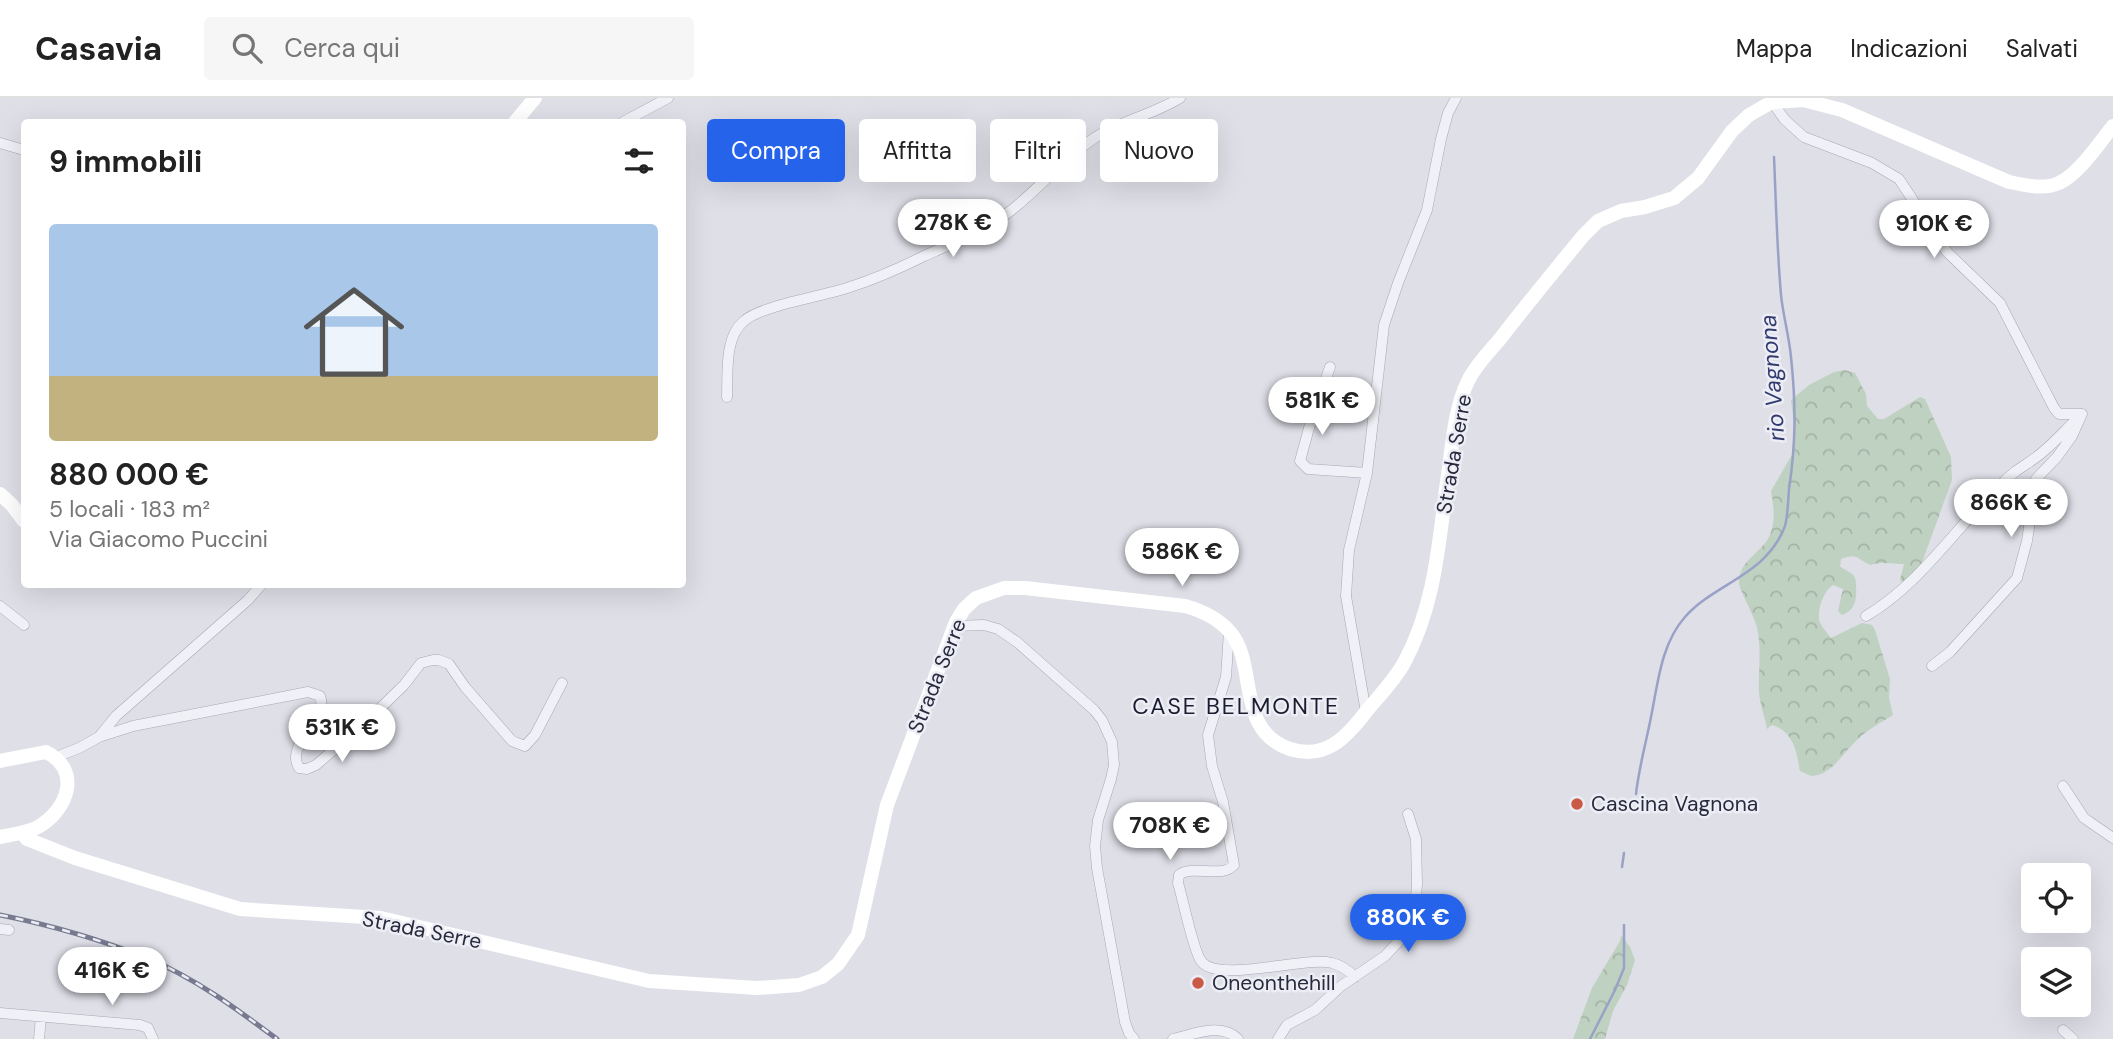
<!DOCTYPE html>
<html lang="it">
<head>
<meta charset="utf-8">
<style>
	body { margin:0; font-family:"DM Sans",sans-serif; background:#f6f6f6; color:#222; height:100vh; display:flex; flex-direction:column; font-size:26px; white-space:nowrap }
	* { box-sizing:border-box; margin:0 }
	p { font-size:23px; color:#767676 }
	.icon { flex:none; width:38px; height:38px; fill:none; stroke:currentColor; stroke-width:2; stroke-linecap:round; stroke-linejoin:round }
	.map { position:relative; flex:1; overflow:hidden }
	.side { position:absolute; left:21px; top:21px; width:665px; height:469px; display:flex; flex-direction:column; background:#fff; border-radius:7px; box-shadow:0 7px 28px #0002 }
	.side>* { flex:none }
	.top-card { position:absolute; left:707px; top:21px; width:665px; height:63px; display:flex; gap:14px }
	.controls { position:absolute; left:2021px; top:765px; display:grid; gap:14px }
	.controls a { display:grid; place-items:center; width:70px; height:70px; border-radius:7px; background:#fff; box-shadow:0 7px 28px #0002; font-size:35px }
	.price { position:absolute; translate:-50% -60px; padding:0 16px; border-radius:24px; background:#fff; color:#222; font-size:23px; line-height:46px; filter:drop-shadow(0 2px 4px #0008) }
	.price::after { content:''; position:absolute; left:50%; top:42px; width:21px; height:16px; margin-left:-10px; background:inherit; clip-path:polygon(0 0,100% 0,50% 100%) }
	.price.current { background:#2563eb; color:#fff }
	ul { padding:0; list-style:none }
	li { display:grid; align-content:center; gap:14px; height:371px; padding:0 28px }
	li span { display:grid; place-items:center; height:217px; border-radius:7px; color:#555 }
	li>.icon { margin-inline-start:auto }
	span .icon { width:126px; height:126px; fill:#fffc; stroke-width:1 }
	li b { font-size:30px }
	h2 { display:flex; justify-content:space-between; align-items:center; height:84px; padding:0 28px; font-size:30px }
	.chip { padding:0 24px; border-radius:7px; background:#fff; box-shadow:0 7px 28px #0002; font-size:24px; line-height:63px }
	.chip.current { background:#2563eb; color:#fff }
	header { display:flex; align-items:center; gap:42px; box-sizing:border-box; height:98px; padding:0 35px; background:#fff; border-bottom:2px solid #e0e0e0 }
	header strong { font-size:33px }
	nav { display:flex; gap:38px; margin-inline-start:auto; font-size:24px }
	.search { width:490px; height:63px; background:#f6f6f6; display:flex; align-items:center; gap:18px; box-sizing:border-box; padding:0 24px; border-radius:7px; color:#767676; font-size:26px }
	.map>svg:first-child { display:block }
	.forest { fill:url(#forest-crowns) }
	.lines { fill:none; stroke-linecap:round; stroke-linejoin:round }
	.stream { stroke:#9aa1c6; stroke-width:2.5 }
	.street-casing { stroke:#a7a8b4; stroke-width:11 }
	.street { stroke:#f0f1f6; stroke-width:10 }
	.secondary { stroke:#fff; stroke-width:14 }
	.rail-casing { stroke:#787a90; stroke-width:5 }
	.rail { stroke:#edeef5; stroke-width:2.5; stroke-dasharray:8; stroke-linecap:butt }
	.poi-dot { fill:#c95b46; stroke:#edeef5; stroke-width:2.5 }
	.labels { text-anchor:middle; stroke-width:5; stroke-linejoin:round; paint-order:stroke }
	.street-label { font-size:21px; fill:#28293d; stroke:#edeef5 }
	.poi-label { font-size:21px; fill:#28293d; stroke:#edeef5; text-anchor:start }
	.water-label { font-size:23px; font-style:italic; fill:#333c70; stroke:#edeef5 }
	.neighbourhood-label { font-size:23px; letter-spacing:2px; fill:#1a1b2e; stroke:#edeef5 }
</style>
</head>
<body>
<header>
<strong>Casavia</strong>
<div class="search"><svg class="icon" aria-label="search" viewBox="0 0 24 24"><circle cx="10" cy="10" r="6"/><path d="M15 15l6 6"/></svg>Cerca qui</div>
<nav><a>Mappa</a><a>Indicazioni</a><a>Salvati</a></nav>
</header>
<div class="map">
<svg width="2113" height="941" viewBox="0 0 2113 941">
	<defs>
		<pattern id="forest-crowns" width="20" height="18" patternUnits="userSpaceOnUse" patternTransform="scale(1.75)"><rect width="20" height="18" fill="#bfd1c0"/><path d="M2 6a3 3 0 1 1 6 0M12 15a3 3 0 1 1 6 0" fill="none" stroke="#a4b3a6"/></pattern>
	</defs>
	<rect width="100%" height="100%" fill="#dedfe7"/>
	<path class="forest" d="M1845,272L1855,275L1866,296L1867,308L1878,321H1884L1920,299L1925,301L1951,359L1952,382L1920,470L1905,486L1900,482L1904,466C1894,466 1880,463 1871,467C1857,462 1858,454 1841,461L1840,468C1844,472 1851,474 1854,478C1856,481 1856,486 1856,489C1857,501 1855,513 1842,517L1838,513L1843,491L1833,487C1823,493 1816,514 1820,525C1823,530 1827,535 1831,540L1862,525L1872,527L1875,532L1890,581L1889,600L1893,617C1880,625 1865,633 1855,644C1841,657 1832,677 1811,678L1800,673C1797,654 1793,633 1772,627L1767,631C1765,619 1760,607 1759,594C1758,573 1762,551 1757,530C1754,516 1740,494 1739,485C1739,463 1758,457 1768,441C1776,427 1774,409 1771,393L1793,355L1795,336L1791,302L1809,287L1834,274Z
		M1621,837L1630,849L1635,862L1627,887L1613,913L1605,941H1573L1592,890L1620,843Z"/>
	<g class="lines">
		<path class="stream" d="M1636,696C1639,669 1646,645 1651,619C1658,585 1661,546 1685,519C1715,485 1767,477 1785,428C1788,417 1788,403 1789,391C1796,345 1796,306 1791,259C1789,238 1783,217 1781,197C1777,151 1776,105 1774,59
			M1622,769L1624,755
			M1590,941L1615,892L1624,870V827"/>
		<defs>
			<path id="street" d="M1772,4L1785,22L1804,39L1872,65L1899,81L1947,154L2000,205L2054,310L2059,316H2082
				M623,24L668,0
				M0,45L24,52
				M1330,269L1309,330L1300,363L1308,371L1367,375
				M727,299C728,276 724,239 744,223C762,207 825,198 850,189C875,181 900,170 924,158C951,146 985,132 1009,114C1038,92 1062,62 1093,41C1120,23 1152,17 1180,0
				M0,508L24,527
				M1866,518C1917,488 1951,437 1992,395C2000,388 2007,380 2016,373C2026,366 2037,360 2046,351C2057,342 2066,331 2077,321
				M955,528L984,527L998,531L1017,544L1094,612L1102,622L1112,644L1114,667L1111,681L1098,722L1095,748L1097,770L1125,924L1129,935L1134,941
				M1229,533L1226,579L1208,637L1212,668L1223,704L1234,767C1222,781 1193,766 1179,777L1178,785C1183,801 1193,852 1201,863C1218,886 1304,858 1332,865C1341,867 1349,873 1355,879
				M1932,568L1950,554L2017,480L2027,443L2036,381L2057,359L2072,338L2082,316
				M1366,614L1346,498L1349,452L1367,375L1384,227L1398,185L1427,112L1441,41L1448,15L1456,0
				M99,639L116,618L248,502L262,486
				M56,659L79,650L99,639L133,628L308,594L320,598C330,625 284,644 299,670L307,671L316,667L366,624L404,587L421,565L433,562H439L449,566L465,589L512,643L525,648L535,637L562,585
				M2063,688L2084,720L2113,740
				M0,831L9,832
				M0,915L140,927L148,930L153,941
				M2063,932L2073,941
				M39,941L41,919
				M1173,941C1195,936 1221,924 1238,941
				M1278,941L1287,927L1315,912L1341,888L1385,858L1399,843L1415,812L1417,786L1416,741L1408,716"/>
		</defs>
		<use href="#street" class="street-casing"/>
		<use href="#street" class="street"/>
		<path class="secondary" d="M515,24L535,0
			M0,396L12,407L24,423
			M0,663L46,654C82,672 68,712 38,729C27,735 13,736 0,739
			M22,735L27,741L75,760L240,811L381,820L649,883L757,890L799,887L822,879L838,866L858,837L887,707L956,524L964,511L976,500L1004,490H1025L1185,508C1203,513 1218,520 1230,534C1258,566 1235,633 1290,651C1325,662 1346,640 1365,615C1378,599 1394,583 1404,565C1436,506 1439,441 1448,376C1453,344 1454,312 1468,283C1475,268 1489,254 1500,241C1527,206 1555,172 1583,138L1598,123L1621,113L1645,109L1674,100L1698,80L1732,33L1749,17L1772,4L1803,2L1842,12L2009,84C2024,87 2044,92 2059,85C2078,77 2100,44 2113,28"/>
		<defs>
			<path id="rail" d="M0,817C50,827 102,842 149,861C195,880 238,912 277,941"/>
		</defs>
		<use href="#rail" class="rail-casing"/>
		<use href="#rail" class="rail"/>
	</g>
	<g class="poi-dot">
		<circle cx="1577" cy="706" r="7"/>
		<circle cx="1198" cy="885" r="7"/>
	</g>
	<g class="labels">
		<g class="street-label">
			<text transform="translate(1454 356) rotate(-80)" y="7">Strada Serre</text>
			<text transform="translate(937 578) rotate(-68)" y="7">Strada Serre</text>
			<text transform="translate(422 832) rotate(11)" y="7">Strada Serre</text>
		</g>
		<g class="poi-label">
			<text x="1591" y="713">Cascina Vagnona</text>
			<text x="1212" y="892">Oneonthehill</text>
		</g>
		<g class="water-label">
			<text transform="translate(1772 280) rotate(-94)" y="8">rio Vagnona</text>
		</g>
		<g class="neighbourhood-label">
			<text x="1236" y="616">CASE BELMONTE</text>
		</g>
	</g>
</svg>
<div class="controls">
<a><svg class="icon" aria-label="locate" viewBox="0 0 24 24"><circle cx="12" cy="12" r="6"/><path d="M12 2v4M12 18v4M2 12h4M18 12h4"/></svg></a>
<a><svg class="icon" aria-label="layers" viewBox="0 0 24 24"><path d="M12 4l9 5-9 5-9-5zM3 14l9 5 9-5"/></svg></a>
</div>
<b class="price" style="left:953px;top:161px">278K €</b>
<b class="price" style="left:1934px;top:162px">910K €</b>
<b class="price" style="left:1322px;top:339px">581K €</b>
<b class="price" style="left:2011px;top:441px">866K €</b>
<b class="price" style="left:1182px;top:490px">586K €</b>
<b class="price" style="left:342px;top:666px">531K €</b>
<b class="price" style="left:1170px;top:764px">708K €</b>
<b class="price current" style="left:1408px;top:856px">880K €</b>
<b class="price" style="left:112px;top:909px">416K €</b>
<div class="top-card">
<a class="chip current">Compra</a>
<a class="chip">Affitta</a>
<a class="chip">Filtri</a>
<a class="chip">Nuovo</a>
</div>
<section class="side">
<h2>9 immobili<svg class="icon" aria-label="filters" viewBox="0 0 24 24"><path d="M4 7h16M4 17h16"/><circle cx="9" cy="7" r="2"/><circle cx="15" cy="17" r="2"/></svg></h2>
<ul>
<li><span style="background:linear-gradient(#a9c7e8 70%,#c2b280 0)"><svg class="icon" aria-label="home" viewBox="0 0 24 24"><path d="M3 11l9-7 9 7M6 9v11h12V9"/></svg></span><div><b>880 000 €</b><p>5 locali · 183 m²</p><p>Via Giacomo Puccini</p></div></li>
</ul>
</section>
</div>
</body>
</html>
